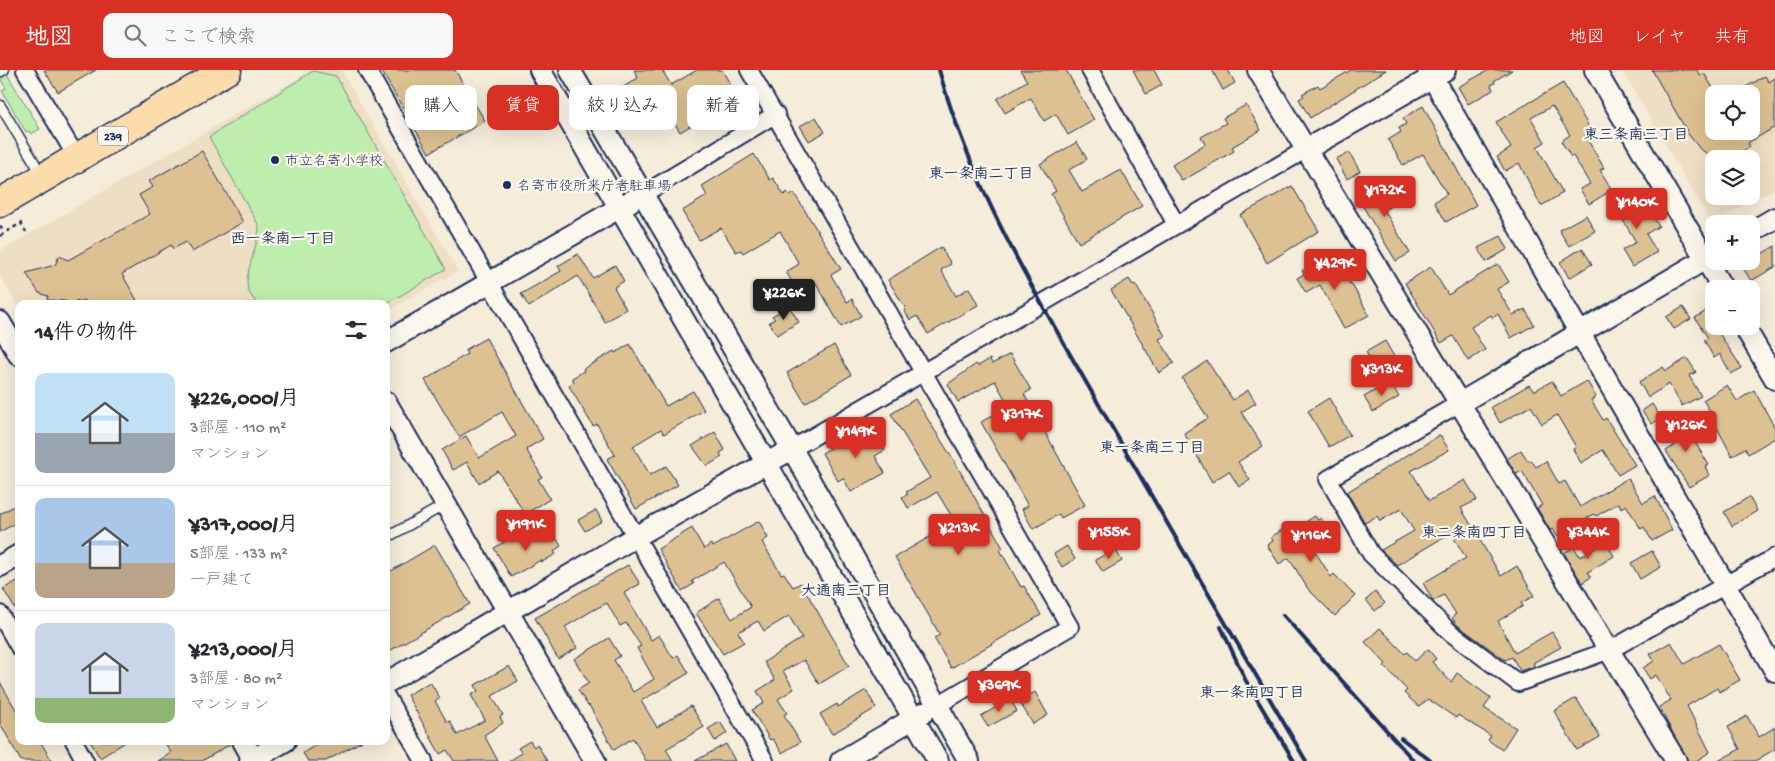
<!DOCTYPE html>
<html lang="ja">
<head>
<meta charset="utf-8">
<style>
	body { margin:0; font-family:"Gochi Hand","Klee One",sans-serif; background:#f7f7f7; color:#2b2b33; height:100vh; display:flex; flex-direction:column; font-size:19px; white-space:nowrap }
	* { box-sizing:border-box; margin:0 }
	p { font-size:16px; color:#7c7c81 }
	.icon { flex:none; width:28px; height:28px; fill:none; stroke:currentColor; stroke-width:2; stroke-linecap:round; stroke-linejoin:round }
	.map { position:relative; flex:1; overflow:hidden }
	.details { position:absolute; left:15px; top:230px; width:375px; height:445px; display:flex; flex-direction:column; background:#fff; border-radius:10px; box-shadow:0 5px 20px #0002 }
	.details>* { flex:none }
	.top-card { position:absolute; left:405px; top:15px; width:475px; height:45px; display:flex; gap:10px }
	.tools { position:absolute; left:1705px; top:15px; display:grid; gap:10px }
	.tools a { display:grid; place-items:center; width:55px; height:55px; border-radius:10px; background:#fff; box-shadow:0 5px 20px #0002; font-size:25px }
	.price { position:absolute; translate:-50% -42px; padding:0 11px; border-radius:5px; background:#d93025; color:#fff; font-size:16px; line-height:32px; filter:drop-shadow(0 1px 2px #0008) }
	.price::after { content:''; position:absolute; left:50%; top:30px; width:15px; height:11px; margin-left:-8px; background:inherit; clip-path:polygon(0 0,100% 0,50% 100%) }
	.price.current { background:#222; color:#fff }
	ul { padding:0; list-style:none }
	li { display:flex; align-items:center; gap:15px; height:125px; padding:0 20px }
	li+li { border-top:1px solid #e1e1e2 }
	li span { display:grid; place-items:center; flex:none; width:140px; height:100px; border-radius:10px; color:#555 }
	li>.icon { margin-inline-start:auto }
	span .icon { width:60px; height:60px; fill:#fffc; stroke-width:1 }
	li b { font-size:21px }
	h2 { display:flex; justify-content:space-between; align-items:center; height:60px; padding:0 20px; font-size:21px }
	.chip { padding:0 18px; border-radius:10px; background:#fff; box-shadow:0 5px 20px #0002; font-size:18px; line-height:45px }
	.chip.current { background:#d93025; color:#fff }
	header { display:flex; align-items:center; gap:30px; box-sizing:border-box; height:70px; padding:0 25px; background:#d93025; color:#fff }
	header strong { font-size:24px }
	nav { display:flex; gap:28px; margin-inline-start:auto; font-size:18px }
	.search { width:350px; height:45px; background:#f7f7f7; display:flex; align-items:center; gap:12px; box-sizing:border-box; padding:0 18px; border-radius:10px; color:#7c7c81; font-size:19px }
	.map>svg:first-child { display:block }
	.built { fill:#eedfc4; fill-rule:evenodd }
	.green { fill:#bdeead; stroke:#6c8e86 }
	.building { fill:#ddc192; stroke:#1b2f5e }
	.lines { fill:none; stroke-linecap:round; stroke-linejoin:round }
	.service-casing { stroke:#1b2f5e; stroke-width:12 }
	.minor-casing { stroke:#1b2f5e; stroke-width:20 }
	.tertiary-casing { stroke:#1b2f5e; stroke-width:24 }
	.trunk-casing { stroke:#1b2f5e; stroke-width:31 }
	.path { stroke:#1b2f5e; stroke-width:2.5; stroke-dasharray:4 4; stroke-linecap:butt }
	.service { stroke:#fbf7ec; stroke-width:9 }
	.minor { stroke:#fbf7ec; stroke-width:16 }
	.tertiary { stroke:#fbf7ec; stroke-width:20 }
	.trunk { stroke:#fddcac; stroke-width:28 }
	.rail { stroke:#1b2f5e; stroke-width:4 }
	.poi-dot { fill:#1b2f5e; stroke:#fbf7ec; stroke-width:2 }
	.labels { text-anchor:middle; stroke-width:4.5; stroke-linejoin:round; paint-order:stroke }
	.shield { fill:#fbf7ec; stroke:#5e6b89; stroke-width:1 }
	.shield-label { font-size:12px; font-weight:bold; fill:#1b2f5e }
	.poi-label { font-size:14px; fill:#1b2f5e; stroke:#fbf7ec; text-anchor:start }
	.neighbourhood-label { font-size:15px; font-weight:bold; fill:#1b2f5e; stroke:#fbf7ec }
</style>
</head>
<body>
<header>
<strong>地図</strong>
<div class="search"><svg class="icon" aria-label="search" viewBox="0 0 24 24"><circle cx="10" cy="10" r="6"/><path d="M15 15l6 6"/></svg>ここで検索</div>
<nav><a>地図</a><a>レイヤ</a><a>共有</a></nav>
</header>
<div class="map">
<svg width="1775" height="691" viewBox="0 0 1775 691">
	<rect width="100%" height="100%" fill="#f5ecda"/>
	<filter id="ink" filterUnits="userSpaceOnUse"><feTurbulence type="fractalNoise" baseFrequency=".02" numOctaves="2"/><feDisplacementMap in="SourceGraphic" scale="10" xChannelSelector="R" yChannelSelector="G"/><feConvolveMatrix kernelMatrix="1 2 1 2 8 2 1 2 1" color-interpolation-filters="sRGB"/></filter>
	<g filter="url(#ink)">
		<path class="built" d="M312,0H341L458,201L386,242V234H19V238L0,206V181Z
			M1622,0H1775V118L1712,154ZM1714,24H1751V61H1714ZM1714,89H1751V126H1714Z"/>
		<path class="green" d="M313,1L336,6L446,199L386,234H257C254,229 250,225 248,220C243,205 259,174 259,156L209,67Z
			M7,4L40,59L31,64L29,61L26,62L2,21L6,18L1,10Z"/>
		<path class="building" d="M44,0H96L58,22Z
			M381,0H455L485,51L429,83Z
			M634,0H662L671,15L697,0H722L733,19L727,22L733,31L680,62L657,23L627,41L615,22L638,8Z
			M1020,0H1066L1094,50L1068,65L1056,44L1044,51L1031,28L1005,43L997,29L1027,11Z
			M1133,0H1154L1162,15L1146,24Z
			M1212,0H1228L1235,13L1223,20Z
			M1351,0H1386L1310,48L1299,29L1304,26L1302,24L1318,15L1320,18Z
			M1489,0H1512L1494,11L1495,13L1491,15L1493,20L1468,34L1458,17Z
			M1652,0H1697L1700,6L1704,3L1714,20V61H1751V24H1734L1765,6L1769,12L1775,8V57L1748,73L1750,77L1734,86L1725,87L1708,84L1700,79L1689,65Z
			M1563,13L1592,62L1585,65L1604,98L1600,100L1612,120L1589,134L1580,119L1590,114L1573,86L1571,87L1561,71L1570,65L1552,36L1531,48L1545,72L1537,77L1563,123L1541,136L1519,93L1505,101L1497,87L1511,78L1496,52Z
			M1246,35L1261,60L1232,77L1234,81L1182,111L1172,95L1205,74L1201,67L1226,53L1223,48Z
			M1423,36L1476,135L1446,152L1434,132L1447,124L1423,84L1403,95L1388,70L1401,62L1399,58L1406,54L1403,48Z
			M816,47L825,62L809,71L800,56Z
			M1077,72L1087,89L1069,100L1082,122L1121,100L1142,136L1079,173L1051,124L1056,121L1040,94Z
			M202,81L243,152L192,182L186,172L173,179L171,175L122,204L139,234H87L85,230L65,234L66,231L47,230L48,226L39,223L26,203L55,195L59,186L68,190L150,144L139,125L153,117L149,111Z
			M1349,82L1360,101L1347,109L1336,89Z
			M754,84L770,110L773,108L784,125L787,122L790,126L794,123L841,199L831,205L847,232L852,229L861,246L841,257L816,213L799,223L786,202L799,194L780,161L743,183L741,180L736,182L721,158L699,170L682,141L707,126L702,116Z
			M1391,111L1403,129L1384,140L1410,183L1396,191L1359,130Z
			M1292,116L1319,161L1267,193L1240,145Z
			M1631,125L1638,138L1644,135L1659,156L1646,164L1657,182L1632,197L1622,180L1636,172L1614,135Z
			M1586,145L1595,161L1569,176L1559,160Z
			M1501,166L1508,179L1486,192L1478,178Z
			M1775,176V197L1751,211L1740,193L1751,191V187L1756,184L1758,186Z
			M941,177L951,194L941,200L956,226L969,218L978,235L928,264L917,246L910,250L904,240L906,239L888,210Z
			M1582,178L1592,194L1569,208L1560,192Z
			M578,184L593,208L615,195L624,211L614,217L626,239L605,252L578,206L529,237L521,224L561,201L558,196Z
			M1333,186L1350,214L1351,213L1369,245L1344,259L1320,215L1306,223L1297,208L1304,204L1302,201L1323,189L1325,191Z
			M1498,194L1509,212L1497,219L1513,245L1525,239L1534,255L1511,268L1498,244L1493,248L1491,245L1471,257L1485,280L1468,291L1453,266L1441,273L1405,213L1431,197L1448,225Z
			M1129,209L1133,215L1135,214L1151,241L1165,266L1159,269L1174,293L1159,303L1111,220Z
			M789,236L799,252L777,265L769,252L775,249L772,246Z
			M1683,237L1691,249L1674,259L1666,247Z
			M1706,241L1714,256L1742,298L1731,304L1720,284L1714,288L1704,270L1708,268L1695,248Z
			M486,268L543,369L526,379L542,407L538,409L550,429L525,444L498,401L479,413L467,392L453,400L442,380L466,366L479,388L516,366L502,342L459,367L425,310L467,284L465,280Z
			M1385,271L1400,297L1381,308L1366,282Z
			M630,274L666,336L693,321L704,340L664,364L661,359L633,376L650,405L666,396L678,415L636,439L607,389L615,385L597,354L593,356L569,316L574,312L572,308L584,301L583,299L614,281L615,283Z
			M834,275L851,305L805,333L787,303Z
			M1010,284L1031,320L1024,324L1085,435L1061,448L1059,444L1033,459L1022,439L1028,436L981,352L1009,336L995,311L958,332L948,314L976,294L978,296L990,289L992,294Z
			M1687,288L1696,302L1689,306L1701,326L1682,336L1669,314L1648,327L1639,312L1663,297L1666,301Z
			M1207,291L1233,330L1248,320L1256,333L1241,342L1263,376L1238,392L1250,410L1239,417L1229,401L1212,412L1184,363L1208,348L1182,308Z
			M1552,311L1561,326L1587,311L1596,327L1591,330L1603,350L1606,348L1635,395L1618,405L1603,380L1581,393L1573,379L1576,377L1557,345L1542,354L1531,336L1500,353L1491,337L1529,315L1534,321Z
			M1390,312L1399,327L1373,342L1364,327Z
			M1727,315L1737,331L1754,320L1775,358V368L1748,384L1745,378L1732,386L1714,352L1716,351L1703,330Z
			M1329,328L1350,365L1329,377L1308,341Z
			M915,329L956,394L1003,478L1000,480L1021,517L1024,516L1041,545L951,598L934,568L940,565L895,487L955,452L937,422L908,438L902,427L908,424L906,422L930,408L891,344Z
			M1652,334L1661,348L1652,354L1642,341Z
			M1678,345L1709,395L1705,397L1710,405L1689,417L1666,381L1675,375L1662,354Z
			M871,355L885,380L875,386L885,403L851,422L843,408L838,411L822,383Z
			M715,362L725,380L720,383L722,387L707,396L692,376Z
			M1440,365L1449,380L1411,401L1429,431L1465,410L1477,430L1461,438L1501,506L1517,496L1534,526L1521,533L1523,536L1498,551L1515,583L1552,562L1561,577L1533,593L1535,596L1520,601L1512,587L1505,590L1456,554L1452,547L1456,544L1444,525L1433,531L1423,513L1466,488L1451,463L1397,495L1381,480L1414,461L1401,439L1380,451L1377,446L1365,453L1347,422Z
			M1521,380L1528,391L1531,390L1536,397L1546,391L1559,414L1565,411L1580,437L1628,408L1643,433L1655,426L1672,460L1652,471L1644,457L1641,459L1626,435L1621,438L1619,433L1596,446L1594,444L1557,466L1553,459L1550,460L1537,438L1542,435L1522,401L1516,404L1507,389Z
			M1749,427L1757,441L1732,456L1724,442Z
			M19,433V451L0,462V444Z
			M596,440L602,451L585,461L578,450Z
			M1315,446L1318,450L1321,448L1330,468L1313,478L1331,507L1334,504L1355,526L1335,546L1308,519L1289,488L1279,494L1267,475L1273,471L1271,467L1290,455L1293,460Z
			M759,451L768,468L762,472L781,504L784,503L793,517L801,513L849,596L819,614L804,590L783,601L794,619L778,629L787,643L784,645L800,672L782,683L773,669L770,670L752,640L764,633L757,621L775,610L764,592L802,568L789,546L764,561L758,551L738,562L744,572L723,584L696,543L719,528L732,549L751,537L724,492L692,511L694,514L682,521L658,479L692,458L704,479L711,474L713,477Z
			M521,462L527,472L543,463L548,471L555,466L561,476L554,481L556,484L542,492L541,490L511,507L494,478Z
			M1606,472L1614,486L1588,502L1591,507L1582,513L1564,483L1574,477L1580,487Z
			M435,475L470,534L386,583V504Z
			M1067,476L1075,489L1062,497L1054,484Z
			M1115,479L1122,491L1103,502L1095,490Z
			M1652,481L1661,497L1640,509L1631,493Z
			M628,495L640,514L624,523L651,570L659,565L673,588L678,585L689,603L641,631L657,657L691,636L704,657L666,679L673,691H646L633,668L614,680L589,635L588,636L578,620L589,613L574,589L609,568L620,586L614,590L633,622L654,609L637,578L641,576L626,553L620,556L607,533L595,539L565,557L577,578L558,589L535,548Z
			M19,510V545L3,519Z
			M1375,522L1385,533L1375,541L1366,530Z
			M1380,558L1405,584L1407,582L1415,591L1428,579L1436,589L1432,592L1451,612L1457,603L1491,628L1484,638L1516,658L1502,680L1488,670L1491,666L1458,645L1456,648L1428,629L1419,637L1404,623L1407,620L1384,596L1386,594L1365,572Z
			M1671,572L1684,594L1719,574L1740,610L1719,622L1717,618L1687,636L1710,682L1696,691H1688L1659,637L1671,630L1656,605L1650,609L1643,598L1654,591L1650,584Z
			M509,596L518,611L492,626L503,645L500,647L503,653L484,665L498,691H454L447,680L440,684L407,625L430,612L440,628L435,631L447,652L450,651L457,665L485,650L471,625L478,621L475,615Z
			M0,612L19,645V671H40L52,691H21L0,653Z
			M866,620L876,638L832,664L820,644L837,634L838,637Z
			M1035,622L1048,645L1033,654L1019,631Z
			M1576,628L1600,667L1577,680L1554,641Z
			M1010,629L1017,641L988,657L981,646Z
			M1747,646L1759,667L1775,657V679L1755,691H1718L1740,679L1728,657Z
			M720,652L727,663L715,671L708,659Z
			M90,671H127L100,688Z
			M164,671H231L232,673L202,691H158L171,683Z
			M322,671H362L326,691H308L303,683Z
			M530,671L534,677L537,674L547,691H509L522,683L518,678Z
			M726,674L735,691H695Z"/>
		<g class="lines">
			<defs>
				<path id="service" d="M0,2L4,0
					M0,35L42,105
					M386,468L446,434"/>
				<path id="minor" d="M25,0L77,88
					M367,0L765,691
					M749,0L1070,557L936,636
					M1090,0L1176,154
					M642,125L776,44
					M1460,333L1328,409L1371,484L1451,563L1518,613L1610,580L1775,487
					M792,379L1305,80
					M0,544L19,577
					M386,626L424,691
					M74,671L85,691"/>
				<path id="tertiary" d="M540,0L938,691
					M570,0L792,379L969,691
					M1258,0L1676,691
					M1428,0L1775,601
					M1595,0L1723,219
					M1305,80L1445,0
					M1751,162L1775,148
					M0,252L19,285
					M1744,256L1775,309
					M386,272L631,131
					M386,332L595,691
					M1460,333L1714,184
					M0,496L19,485
					M386,613L635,467L792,379
					M243,671L254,691
					M250,691L285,671
					M841,691L923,643"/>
				<path id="trunk" d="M0,133L227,0"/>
			</defs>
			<use href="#service" class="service-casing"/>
			<use href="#minor" class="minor-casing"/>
			<use href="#tertiary" class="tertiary-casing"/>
			<use href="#trunk" class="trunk-casing"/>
			<path class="path" d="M0,156L4,162
				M0,166L21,153L26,162"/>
			<use href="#service" class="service"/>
			<use href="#minor" class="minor"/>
			<use href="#tertiary" class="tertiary"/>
			<use href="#trunk" class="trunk"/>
			<path class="rail" d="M939,0C974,125 1042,235 1106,347C1172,462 1239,577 1306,691
				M1283,545L1414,691
				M1221,557L1246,611L1294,691
				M1401,668L1431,691"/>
		</g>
	</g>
	<g class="poi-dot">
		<circle cx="275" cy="90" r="5"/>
		<circle cx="507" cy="115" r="5"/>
	</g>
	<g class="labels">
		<rect class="shield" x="98" y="56.5" width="30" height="19" rx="4"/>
		<g class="shield-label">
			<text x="113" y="70">239</text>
		</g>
		<g class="poi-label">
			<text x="285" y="95">市立名寄小学校</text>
			<text x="517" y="120">名寄市役所来庁者駐車場</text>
		</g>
		<g class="neighbourhood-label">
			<text x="1636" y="69">東三条南三丁目</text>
			<text x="981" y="108">東一条南二丁目</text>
			<text x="283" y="173">西一条南一丁目</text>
			<text x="1152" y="382">東一条南三丁目</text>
			<text x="1474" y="467">東二条南四丁目</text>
			<text x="846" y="525">大通南三丁目</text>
			<text x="1252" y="627">東一条南四丁目</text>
		</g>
	</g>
</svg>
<div class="tools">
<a><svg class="icon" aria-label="locate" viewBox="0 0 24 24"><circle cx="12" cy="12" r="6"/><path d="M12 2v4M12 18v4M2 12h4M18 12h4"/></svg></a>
<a><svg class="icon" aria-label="layers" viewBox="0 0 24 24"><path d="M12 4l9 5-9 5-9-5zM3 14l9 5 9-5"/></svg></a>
<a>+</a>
<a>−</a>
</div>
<b class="price" style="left:1385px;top:148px">¥172K</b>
<b class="price" style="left:1637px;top:160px">¥140K</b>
<b class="price" style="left:1335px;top:221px">¥429K</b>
<b class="price current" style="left:784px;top:251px">¥226K</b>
<b class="price" style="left:1382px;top:327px">¥313K</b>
<b class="price" style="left:1022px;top:372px">¥317K</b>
<b class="price" style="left:1686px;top:383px">¥126K</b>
<b class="price" style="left:856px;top:389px">¥149K</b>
<b class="price" style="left:526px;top:482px">¥191K</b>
<b class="price" style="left:959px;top:486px">¥213K</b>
<b class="price" style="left:1109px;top:490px">¥155K</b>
<b class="price" style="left:1588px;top:490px">¥344K</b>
<b class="price" style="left:1311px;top:493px">¥116K</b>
<b class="price" style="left:999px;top:643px">¥369K</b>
<div class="top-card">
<a class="chip">購入</a>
<a class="chip current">賃貸</a>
<a class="chip">絞り込み</a>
<a class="chip">新着</a>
</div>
<section class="details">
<h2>14件の物件<svg class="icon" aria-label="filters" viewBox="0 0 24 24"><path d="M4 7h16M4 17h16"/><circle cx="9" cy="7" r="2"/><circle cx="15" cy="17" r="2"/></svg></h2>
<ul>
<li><span style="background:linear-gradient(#bfe0f5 60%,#9aa5b1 0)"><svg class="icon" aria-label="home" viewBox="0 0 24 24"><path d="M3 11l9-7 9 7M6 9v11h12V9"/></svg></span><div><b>¥226,000/月</b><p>3部屋 · 110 m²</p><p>マンション</p></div></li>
<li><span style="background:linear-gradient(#a9c7e8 65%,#b9a48a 0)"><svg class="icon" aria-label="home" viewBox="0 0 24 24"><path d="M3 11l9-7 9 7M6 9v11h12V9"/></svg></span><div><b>¥317,000/月</b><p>5部屋 · 133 m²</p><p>一戸建て</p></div></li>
<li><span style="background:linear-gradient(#c9d6e8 75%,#8fb573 0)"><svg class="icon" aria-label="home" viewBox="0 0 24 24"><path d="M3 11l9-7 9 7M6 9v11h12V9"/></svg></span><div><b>¥213,000/月</b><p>3部屋 · 80 m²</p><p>マンション</p></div></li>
</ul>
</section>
</div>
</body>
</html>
